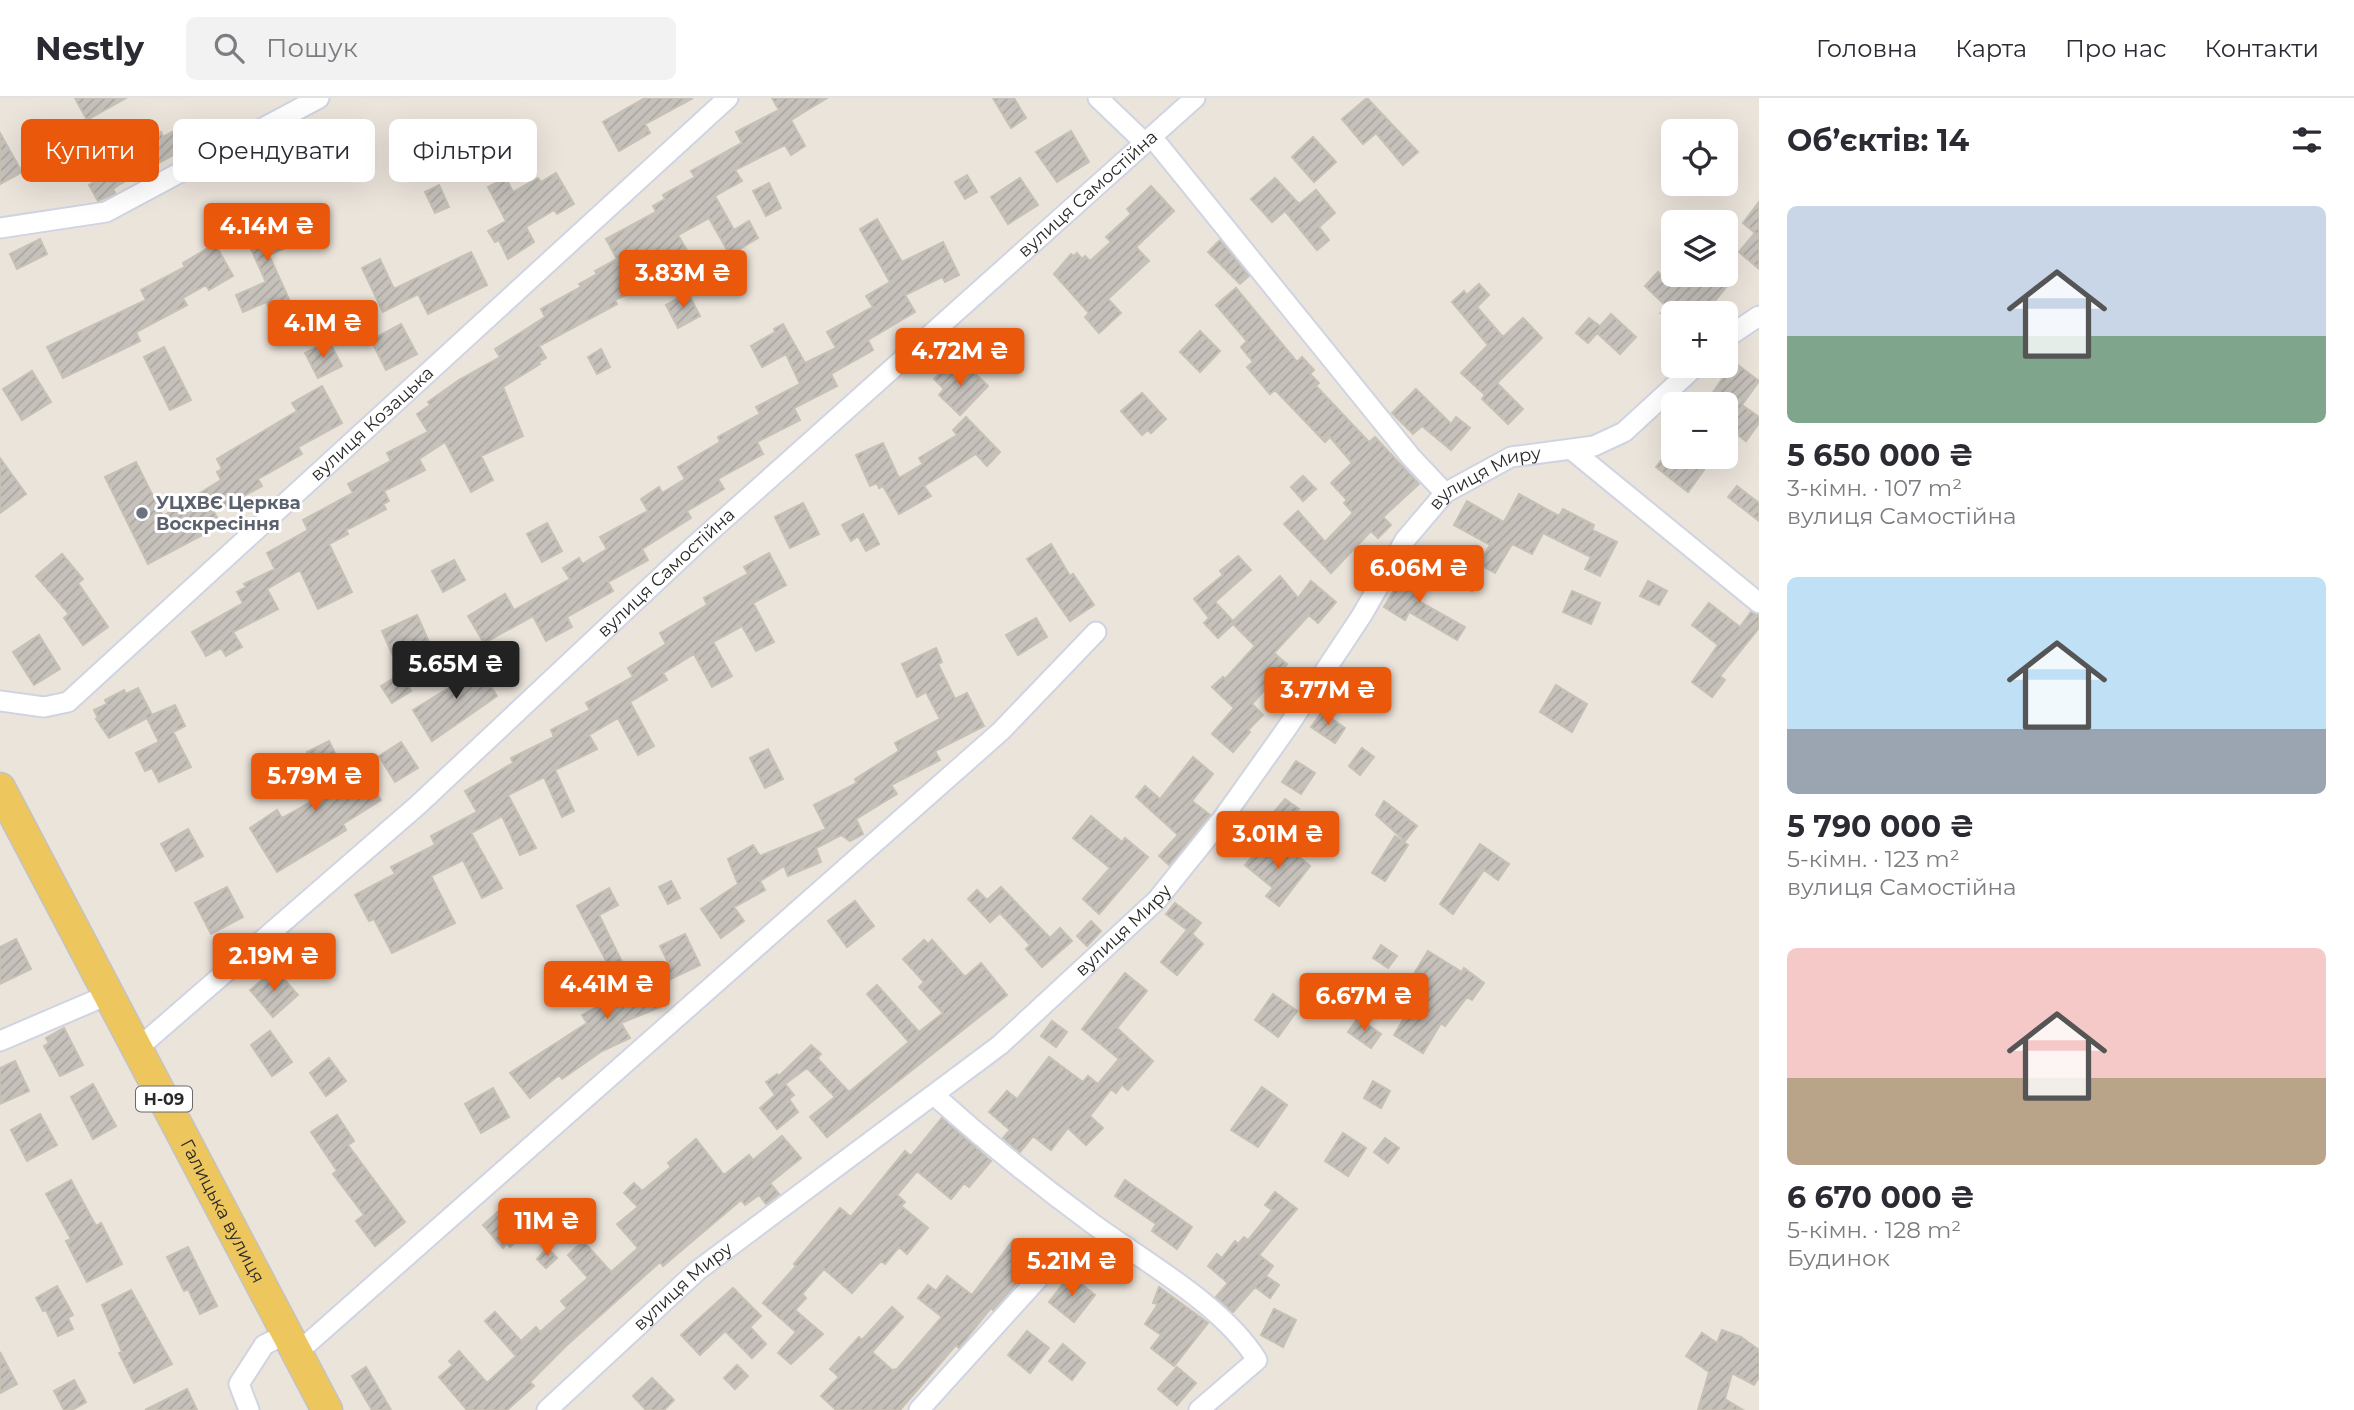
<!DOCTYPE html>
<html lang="uk">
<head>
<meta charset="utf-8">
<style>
	body { margin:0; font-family:Montserrat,sans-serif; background:#f2f2f3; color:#2b2b33; height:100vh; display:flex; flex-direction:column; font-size:26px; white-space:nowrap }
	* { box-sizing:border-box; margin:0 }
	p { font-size:23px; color:#7c7c81 }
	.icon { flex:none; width:38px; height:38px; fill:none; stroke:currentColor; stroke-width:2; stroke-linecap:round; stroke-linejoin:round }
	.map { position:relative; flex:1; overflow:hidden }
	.details { display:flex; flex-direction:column; background:#fff; width:595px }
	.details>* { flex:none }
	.banner { position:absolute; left:21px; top:21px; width:665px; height:63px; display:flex; gap:14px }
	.fabs { position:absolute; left:1661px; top:21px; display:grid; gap:14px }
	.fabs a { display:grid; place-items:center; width:77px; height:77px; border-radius:10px; background:#fff; box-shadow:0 7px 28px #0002; font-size:35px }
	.price { position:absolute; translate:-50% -60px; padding:0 16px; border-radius:7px; background:#ea580c; color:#fff; font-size:23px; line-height:46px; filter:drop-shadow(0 2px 4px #0008) }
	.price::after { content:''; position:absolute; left:50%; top:42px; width:21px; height:16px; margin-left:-10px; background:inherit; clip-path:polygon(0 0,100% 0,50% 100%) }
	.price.selected { background:#222; color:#fff }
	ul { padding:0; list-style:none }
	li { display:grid; align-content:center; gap:14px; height:371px; padding:0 28px }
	li span { display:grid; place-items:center; height:217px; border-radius:10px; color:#555 }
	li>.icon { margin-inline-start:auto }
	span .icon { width:126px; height:126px; fill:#fffc; stroke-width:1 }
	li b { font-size:30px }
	h2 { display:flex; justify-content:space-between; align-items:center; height:84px; padding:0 28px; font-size:30px }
	.chip { padding:0 24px; border-radius:10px; background:#fff; box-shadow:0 7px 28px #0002; font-size:24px; line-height:63px }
	.chip.selected { background:#ea580c; color:#fff }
	header { display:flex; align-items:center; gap:42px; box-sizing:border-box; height:98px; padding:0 35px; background:#fff; border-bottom:2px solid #e1e1e2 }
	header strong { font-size:33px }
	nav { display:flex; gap:38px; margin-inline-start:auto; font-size:24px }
	.search { width:490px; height:63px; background:#f2f2f3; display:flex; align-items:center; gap:18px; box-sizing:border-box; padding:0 24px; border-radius:10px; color:#7c7c81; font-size:26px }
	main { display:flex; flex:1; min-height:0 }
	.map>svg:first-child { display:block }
	.building { fill:url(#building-hatch); stroke:#c6c0b5; stroke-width:2 }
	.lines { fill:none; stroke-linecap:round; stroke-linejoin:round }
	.street-casing { stroke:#d0d4e2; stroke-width:23 }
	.primary-casing { stroke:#c3c3c3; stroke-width:33 }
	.street { stroke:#fff; stroke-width:19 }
	.primary { stroke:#edc75e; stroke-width:30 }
	.worship-dot { fill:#6b7280; stroke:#fff; stroke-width:2.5 }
	.labels { text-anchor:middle; stroke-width:6; stroke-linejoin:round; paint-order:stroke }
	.shield { fill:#fff; stroke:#696969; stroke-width:2 }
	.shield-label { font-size:16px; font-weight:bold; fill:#292929 }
	.street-label { font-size:18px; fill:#292929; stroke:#fff }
	.worship-label { font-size:18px; font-weight:bold; fill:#5b616d; stroke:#fff; text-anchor:start }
</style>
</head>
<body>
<header>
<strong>Nestly</strong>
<div class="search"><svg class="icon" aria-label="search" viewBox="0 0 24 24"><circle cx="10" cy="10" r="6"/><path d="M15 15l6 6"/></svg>Пошук</div>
<nav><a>Головна</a><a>Карта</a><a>Про нас</a><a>Контакти</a></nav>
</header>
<main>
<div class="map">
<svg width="1759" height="1312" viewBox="0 0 1759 1312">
	<defs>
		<pattern id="building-hatch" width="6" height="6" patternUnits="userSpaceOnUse" patternTransform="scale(1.75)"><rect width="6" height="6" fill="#c6c1bb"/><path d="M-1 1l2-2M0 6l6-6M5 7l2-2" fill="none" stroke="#aaa6a1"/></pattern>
	</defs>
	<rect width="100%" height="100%" fill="#ebe4db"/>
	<path class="building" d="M75,0H126L87,22Z
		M645,0H693L645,26L650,35L619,53L603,24Z
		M772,0H827L791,22L805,48L791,57L785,47L735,72L742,83L715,98L734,132L749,123L758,140L730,157L709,120L678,137L703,180L687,189L676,169L626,197L615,202L617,206L539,248L546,260L539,264L540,266L503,289L523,338L481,358L493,382L471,394L445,344L419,361L425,372L384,393L389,403L383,406L386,411L346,432L348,436L329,446L352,494L318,511L300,472L267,491L278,511L233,534L242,549L226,558L221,550L206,558L192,534L243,505L237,494L246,489L244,486L275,471L267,455L308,432L303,422L353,395L348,386L391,363L387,355L428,334L417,316L430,307L428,304L459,282L500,259L495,251L545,219L541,211L581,189L579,186L597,176L595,173L617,161L606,141L656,114L653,108L665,101L663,97L695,79L691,73L742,45L736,34L779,12Z
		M993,0H1014L1026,20L1011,30Z
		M1367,0L1418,54L1403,67L1376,35L1363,46L1342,21Z
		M183,28L193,46L120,86L113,91L115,95L98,103L89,87L118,71L113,60L161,34L163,39Z
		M1071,33L1089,64L1057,84L1036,54Z
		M0,35L22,74L0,86Z
		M1313,39L1336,64L1314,84L1292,59Z
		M556,75L574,106L557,116L554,112L526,129L534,144L508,161L499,142L495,144L488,133L506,123L488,89L506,80L513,94L538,80L541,84Z
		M967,77L977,94L965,101L955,84Z
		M1020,80L1038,107L1008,126L991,99Z
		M1275,80L1299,106L1316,92L1335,115L1319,129L1329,142L1317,152L1285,113L1272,124L1251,101Z
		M769,85L781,110L766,118L753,93Z
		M439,87L449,109L435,115L425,94Z
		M1151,88L1174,113L1136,149L1149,163L1108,201L1121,215L1099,235L1085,219L1089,215L1054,176L1071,156L1074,158L1077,155L1082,161L1085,158L1090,163L1111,144L1106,139L1131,116L1127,111Z
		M1759,104V171L1739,154L1755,135L1743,125Z
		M278,112L294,146L269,157L292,208L272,217L266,204L243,214L236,197L266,184L241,129Z
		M877,121L902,164L943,144L959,177L945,184L942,179L905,197L915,214L868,242L873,252L831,276L837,288L794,310L800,322L757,344L763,356L718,381L724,391L687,413L691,420L642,451L648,462L608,484L613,493L567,519L572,529L546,543L533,518L484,545L468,518L505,496L514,512L570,481L563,470L579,460L582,466L607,451L600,439L648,413L641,401L659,389L662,395L685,381L678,369L720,344L718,339L760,316L756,309L800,286L786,256L762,269L751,248L775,234L774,231L783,226L805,265L836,250L827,234L873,209L866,198L890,184L860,131Z
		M40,141L47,156L17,171L10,156Z
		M1220,142L1249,178L1240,186L1208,154Z
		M215,146L233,178L209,192L206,187L183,200L187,207L136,234L140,243L63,280L47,249L146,202L141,192L185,169L183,165Z
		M471,154L487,187L428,216L418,196L383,214L362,170L380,161L394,191Z
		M1672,170L1673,177H1679L1692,189L1702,177H1736L1705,215H1661L1667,209L1645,188L1658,174L1663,179Z
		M1479,186L1489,197L1477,209L1503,239L1523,220L1542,240L1497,285L1523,311L1508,326L1482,301L1485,297L1461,275L1488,247L1452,204L1464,193L1467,197Z
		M1236,190L1297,264L1302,259L1314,272L1310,276L1319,285L1316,288L1369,344L1375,339L1419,386L1383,419L1391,427L1378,440L1371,433L1331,475L1284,426L1298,413L1325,444L1353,415L1344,405L1347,402L1331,385L1352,365L1330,339L1325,344L1275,292L1270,296L1247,269L1253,264L1241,249L1247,243L1216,207Z
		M688,195L700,218L678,230L666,207Z
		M1611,216L1636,239L1620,256L1597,235L1588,245L1576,235L1589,220L1600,228Z
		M401,226L417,256L386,272L371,242Z
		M1200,233L1220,253L1200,274L1180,254Z
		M329,243L342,268L318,280L305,255Z
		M164,249L191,302L170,312L144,259Z
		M601,251L610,269L597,276L588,259Z
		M1734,264L1759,283L1742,307L1759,319V325L1746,343L1726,328V306H1705Z
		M948,267L958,277L967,268L988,288L960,317L939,297L944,291L934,281Z
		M32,273L51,304L22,322L3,291Z
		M322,288L342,325L298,349L302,356L258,381L262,388L214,414L221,427L148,466L105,379L136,364L163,418L221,382L217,374L222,371L217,361L297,313L292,305Z
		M1416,291L1451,326L1456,319L1470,330L1451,352L1422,328L1413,336L1392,315Z
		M1142,295L1166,321L1151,335L1148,332L1142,337L1121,313Z
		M966,319L1000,354L987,368L976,356L924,388L931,398L899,416L883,388L879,390L877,385L870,388L856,357L883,345L899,380L923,366L919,360L957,337L953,332Z
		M1673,347V359H1694L1704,367V372L1688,394L1656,369Z
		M0,360L26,396L0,415Z
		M1303,378L1316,391L1303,403L1291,389Z
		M1737,388L1759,405V423L1728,399Z
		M1519,396L1559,418L1563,411L1594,427L1592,432L1617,444L1600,478L1585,471L1591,459L1543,435L1532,456L1512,446L1495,475L1479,466L1490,447L1454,427L1467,403L1504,424Z
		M803,405L819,436L790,450L775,419Z
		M863,416L879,446L866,453L858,438L851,443L842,427Z
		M547,425L562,453L542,464L527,436Z
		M1051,446L1070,478L1073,476L1094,507L1070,523L1027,461Z
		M769,455L786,487L753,505L774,544L756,553L742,528L713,544L732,578L712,589L694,556L663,575L667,582L630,604L654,648L638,657L618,620L589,637L597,651L555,672L574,713L562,719L544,679L508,697L536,750L520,757L502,718L471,735L502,790L482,800L463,762L431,778L455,825L392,855L374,821L369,823L355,797L395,776L391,769L435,747L431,738L477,714L465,693L513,665L511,660L554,639L551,632L590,612L586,605L633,579L628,570L666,546L660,535L707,507L704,500L748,476L744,469Z
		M62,456L83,481L78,485L108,529L83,547L64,520L69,516L36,478Z
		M1451,457L1482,477L1472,493L1441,473Z
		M1238,458L1251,472L1215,504L1233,523L1280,478L1298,500L1311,483L1336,504L1318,525L1309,517L1274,555L1287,566L1252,606L1263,617L1248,632L1250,634L1233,654L1212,636L1234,610L1212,589L1223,579L1225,581L1255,548L1233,526L1218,540L1204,525L1209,520L1194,501L1223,477L1220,473Z
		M454,462L465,482L443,494L432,473Z
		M1407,471L1428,484L1417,502L1465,529L1457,542L1409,514L1405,522L1384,509Z
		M1648,483L1667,493L1659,507L1640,498Z
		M1572,493L1600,505L1591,526L1563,514Z
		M1709,505L1740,529L1751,514L1759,517V530L1720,578L1725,582L1712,599L1692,584L1718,547L1692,527Z
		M417,517L433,553L398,569L382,533Z
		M1036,520L1047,539L1018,557L1006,537Z
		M39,537L60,571L34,587L13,554Z
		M936,550L942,564L938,566L955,601L967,595L984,628L935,653L940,662L891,687L897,696L856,721L863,736L850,743L841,737L816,750L821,764L788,778L784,768L760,783L765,792L734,809L744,823L721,840L701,811L738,786L728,761L753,747L760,758L826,731L814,707L857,685L855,681L899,653L895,645L940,621L926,594L917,599L902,566Z
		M480,563L493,583L489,586L497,598L432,643L413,612L452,588L449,583Z
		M401,576L411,593L392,605L381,588Z
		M1556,587L1587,606L1572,634L1540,614Z
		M138,590L152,617L175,607L185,628L173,634L191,669L159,684L152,670L145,673L136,655L159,644L147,620L109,640L96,621L98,620L94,612L107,606L105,602L124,592L126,596Z
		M1322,614L1345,630L1335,645L1311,629Z
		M329,643L349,684L359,677L366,688L370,686L381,702L343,726L346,732L277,774L250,730L277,712L282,720L327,695L307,654Z
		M401,644L418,670L395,684L379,658Z
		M1362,650L1374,659L1360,677L1349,668Z
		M768,651L783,681L765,690L750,660Z
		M1193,659L1213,676L1192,703L1210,717L1169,767L1159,758L1178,737L1136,699L1145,688L1160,701Z
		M1296,663L1315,675L1301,696L1282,684Z
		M1285,701L1299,711L1288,724L1275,713Z
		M1384,703L1417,728L1405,743L1376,717Z
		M1091,718L1122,744L1125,740L1148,759L1099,816L1083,801L1110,770L1073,740Z
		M188,731L203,758L176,773L161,746Z
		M1395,738L1408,747L1385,783L1372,775Z
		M1480,746L1509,766L1498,782L1484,772L1453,816L1440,806Z
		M1262,747L1279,760L1287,749L1310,768L1279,808L1266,798L1273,790L1245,767Z
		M671,783L680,800L668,806L659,789Z
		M227,789L243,819L211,836L195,805Z
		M1001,789L1050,840L1060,830L1072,843L1042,869L1026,851L1030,847L1000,815L990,824L968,801L977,792L987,802Z
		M609,790L618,807L599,817L622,864L610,870L577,808Z
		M855,803L874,828L847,849L828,823Z
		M1175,805L1201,825L1192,836L1203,846L1177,877L1161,864L1187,832L1166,816Z
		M1091,823L1101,833L1087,848L1077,838Z
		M685,836L700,867L658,887L668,906L621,925L630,940L602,953L562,981L559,977L530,1000L510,975L587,925L582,917L627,892L624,886L668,864L660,848Z
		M16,841L31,871L0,886V849Z
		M924,842L928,846L932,842L965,879L981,865L1007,897L827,1039L810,1019L835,999L807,970L785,986L794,997L789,1001L798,1014L777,1031L760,1010L775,997L766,984L777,976L779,978L811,947L821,956L817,960L849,994L909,944L867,896L877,887L919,934L943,915L919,889L924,884L903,861Z
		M1381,847L1397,858L1388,870L1373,860Z
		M1428,853L1462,874L1464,870L1484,885L1472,902L1467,899L1445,928L1441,925L1423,955L1394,937L1411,909L1401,902L1418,877L1415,874Z
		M275,871L298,897L273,919L250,892Z
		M1125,875L1147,893L1117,930L1153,963L1128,992L1122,987L1116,995L1111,991L1090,1018L1103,1030L1086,1047L1068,1030L1051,1052L1033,1038L1020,1054L1003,1040L1010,1032L989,1014L1007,993L1017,1001L1049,959L1083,984L1088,978L1098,986L1119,961L1082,931Z
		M1273,896L1297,913L1278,939L1255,922Z
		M1358,920L1381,936L1371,950L1348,934Z
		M1052,923L1067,934L1056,949L1041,938Z
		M64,930L83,967L60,978L44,948L49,945L46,940Z
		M270,933L292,964L272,978L251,947Z
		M329,960L346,983L326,998L310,975Z
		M15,963L29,993L0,1006V970Z
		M1373,983L1390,993L1381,1010L1364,1000Z
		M93,986L116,1028L93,1041L71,999Z
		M1262,989L1287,1007L1258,1049L1231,1032Z
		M493,990L509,1019L481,1035L465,1006Z
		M40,1016L57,1047L27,1063L11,1032Z
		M337,1017L354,1043L348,1047L405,1124L375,1148L356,1123L364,1117L333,1076L337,1073L311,1034Z
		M942,1020L991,1063L969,1089L964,1085L951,1101L917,1073L897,1097L905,1104L901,1108L928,1130L907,1156L899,1149L885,1166L881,1163L852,1195L824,1171L802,1196L806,1200L795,1212L823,1236L791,1266L778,1255L796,1234L763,1205L796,1168L794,1166L840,1110L851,1119L905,1053L911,1058Z
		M1343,1035L1366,1050L1348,1078L1325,1063Z
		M782,1038L801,1060L770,1085L779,1096L766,1106L759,1097L745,1107L741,1102L663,1168L660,1164L567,1247L530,1284L534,1288L507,1312H467L439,1279L453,1267L449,1263L459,1253L487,1285L516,1258L485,1223L495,1214L521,1243L536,1229L540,1234L567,1210L561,1203L588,1180L568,1157L583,1143L611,1174L638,1150L617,1126L638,1109L624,1095L634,1085L642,1093L671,1069L668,1065L696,1041L724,1077L749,1057L753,1062Z
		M1385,1040L1399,1050L1388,1065L1374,1054Z
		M71,1082L96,1128L101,1125L122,1166L87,1184L66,1143L71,1141L46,1096Z
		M1125,1082L1192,1129L1177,1151L1152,1133L1156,1126L1115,1098Z
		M1275,1094L1297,1111L1259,1157L1273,1168L1266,1178L1279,1187L1270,1200L1255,1189L1233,1214L1216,1199L1228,1185L1208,1168L1217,1156L1222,1160L1235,1143L1238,1146L1244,1139L1248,1142L1272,1112L1265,1107Z
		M511,1102L525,1118L519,1123L525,1130L518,1136L521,1139L510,1149L507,1145L503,1150L483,1127Z
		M1014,1141L1036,1158L1009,1194L993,1212L991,1210L959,1250L956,1247L900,1312H836L821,1298L839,1279L830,1271L859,1239L862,1242L892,1209L903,1219L872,1254L892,1272L897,1271L942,1219L918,1200L928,1187L936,1193L947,1178L972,1197Z
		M188,1149L217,1208L200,1216L188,1191L184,1193L167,1159Z
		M547,1150L557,1160L546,1170L537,1161Z
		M1070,1177L1095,1197L1074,1224L1049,1204Z
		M57,1188L73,1217L68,1220L73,1231L58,1238L46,1212L43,1213L36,1200Z
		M1159,1189L1208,1225L1174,1268L1151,1250L1161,1237L1145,1226L1158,1206L1153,1205Z
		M733,1190L761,1218L750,1229L766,1246L752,1260L725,1233L700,1257L681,1237Z
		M131,1192L172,1266L134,1285L119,1255L122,1254L102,1207Z
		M1274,1211L1296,1222L1283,1249L1261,1237Z
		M1722,1232L1741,1239L1759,1252V1279L1754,1287L1732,1275L1725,1301L1743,1312H1698L1709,1274L1686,1258L1702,1235L1717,1245Z
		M1027,1233L1049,1250L1030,1275L1008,1257Z
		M1063,1246L1085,1265L1072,1282L1049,1263Z
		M0,1254L17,1286L0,1295Z
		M737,1267L748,1278L735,1291L724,1280Z
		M366,1269L391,1312H372L352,1278Z
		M1177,1269L1196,1285L1177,1307L1158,1291Z
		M652,1280L674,1302L664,1312H646L633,1298Z
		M74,1282L86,1304L72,1312H64L54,1293Z
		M187,1291L197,1312H145Z"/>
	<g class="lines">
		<defs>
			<g id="street">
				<path d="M1098,0L1145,45"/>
				<path d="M1152,39L1411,359L1445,395"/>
				<path d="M0,130L106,114L319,0"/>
				<path d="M1726,240L1759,218"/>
				<path d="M1572,352L1759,505"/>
				<path id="s1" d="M0,603L44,609L68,604L728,0"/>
				<path d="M0,943L110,896"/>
				<path id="s2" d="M137,951L418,707L694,448L1195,0"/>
				<path d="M934,997C985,1043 1037,1085 1093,1126C1145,1164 1223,1207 1257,1262L1199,1312"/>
				<path d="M297,1255L1001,633L1096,534"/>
				<path d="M249,1312L239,1286L264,1247L286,1236"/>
				<path id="s3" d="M547,1312L697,1173L1000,947L1157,802L1223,720L1287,630L1362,517L1405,442L1445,395L1511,359L1594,348L1624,334L1696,268"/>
				<path d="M919,1312L1044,1174"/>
			</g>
			<g id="primary">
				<path id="s4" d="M0,690L327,1312"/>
			</g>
		</defs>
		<use href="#street" class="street-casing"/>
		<use href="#primary" class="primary-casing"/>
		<use href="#street" class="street"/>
		<use href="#primary" class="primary"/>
	</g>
	<circle class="worship-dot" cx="142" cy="415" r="7"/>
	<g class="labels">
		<rect class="shield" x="136" y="988.5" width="56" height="25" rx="5"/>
		<g class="shield-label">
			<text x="164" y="1007">Н-09</text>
		</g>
		<g class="street-label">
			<text dy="6" stroke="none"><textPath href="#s2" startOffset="1279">вулиця Самостійна</textPath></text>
			<text dy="6" stroke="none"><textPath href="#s1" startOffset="481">вулиця Козацька</textPath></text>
			<text dy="6" stroke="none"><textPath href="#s3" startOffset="1339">вулиця Миру</textPath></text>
			<text dy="6" stroke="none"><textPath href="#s2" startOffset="712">вулиця Самостійна</textPath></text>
			<text dy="6" stroke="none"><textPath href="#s3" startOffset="751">вулиця Миру</textPath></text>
			<text dy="6" stroke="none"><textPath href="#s4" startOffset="478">Галицька вулиця</textPath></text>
			<text dy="6" stroke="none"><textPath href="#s3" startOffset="184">вулиця Миру</textPath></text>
		</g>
		<g class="worship-label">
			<text x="156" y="411">УЦХВЄ Церква<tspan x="156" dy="21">Воскресіння</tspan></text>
		</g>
	</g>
</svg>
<div class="fabs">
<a><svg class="icon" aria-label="locate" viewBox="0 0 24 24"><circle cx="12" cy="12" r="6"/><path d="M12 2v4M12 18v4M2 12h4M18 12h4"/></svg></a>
<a><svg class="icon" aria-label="layers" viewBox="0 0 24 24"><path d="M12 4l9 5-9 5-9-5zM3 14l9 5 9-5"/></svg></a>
<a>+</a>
<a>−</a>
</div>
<b class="price" style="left:267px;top:165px">4.14M ₴</b>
<b class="price" style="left:683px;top:212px">3.83M ₴</b>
<b class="price" style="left:323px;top:262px">4.1M ₴</b>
<b class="price" style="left:960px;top:290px">4.72M ₴</b>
<b class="price" style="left:1419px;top:507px">6.06M ₴</b>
<b class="price selected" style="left:456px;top:603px">5.65M ₴</b>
<b class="price" style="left:1328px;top:629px">3.77M ₴</b>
<b class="price" style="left:315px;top:715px">5.79M ₴</b>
<b class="price" style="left:1278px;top:773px">3.01M ₴</b>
<b class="price" style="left:274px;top:895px">2.19M ₴</b>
<b class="price" style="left:607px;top:923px">4.41M ₴</b>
<b class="price" style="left:1364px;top:935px">6.67M ₴</b>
<b class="price" style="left:547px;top:1160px">11M ₴</b>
<b class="price" style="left:1072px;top:1200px">5.21M ₴</b>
<div class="banner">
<a class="chip selected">Купити</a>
<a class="chip">Орендувати</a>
<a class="chip">Фільтри</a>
</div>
</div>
<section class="details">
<h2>Об’єктів: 14<svg class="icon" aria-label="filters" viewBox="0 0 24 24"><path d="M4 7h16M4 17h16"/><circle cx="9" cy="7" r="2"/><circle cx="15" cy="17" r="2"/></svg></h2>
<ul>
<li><span style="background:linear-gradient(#c9d6e8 60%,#7fa58c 0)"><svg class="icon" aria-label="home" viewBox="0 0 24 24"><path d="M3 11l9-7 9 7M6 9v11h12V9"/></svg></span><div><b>5 650 000 ₴</b><p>3-кімн. · 107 m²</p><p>вулиця Самостійна</p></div></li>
<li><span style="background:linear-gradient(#bfe0f5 70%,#9aa5b1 0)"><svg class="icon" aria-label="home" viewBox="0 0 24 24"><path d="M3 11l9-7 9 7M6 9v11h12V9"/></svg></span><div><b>5 790 000 ₴</b><p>5-кімн. · 123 m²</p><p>вулиця Самостійна</p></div></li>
<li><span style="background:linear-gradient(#f6c9c9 60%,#b9a48a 0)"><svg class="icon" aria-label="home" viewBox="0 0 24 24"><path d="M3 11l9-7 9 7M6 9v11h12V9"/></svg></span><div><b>6 670 000 ₴</b><p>5-кімн. · 128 m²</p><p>Будинок</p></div></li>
</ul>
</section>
</main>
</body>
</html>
